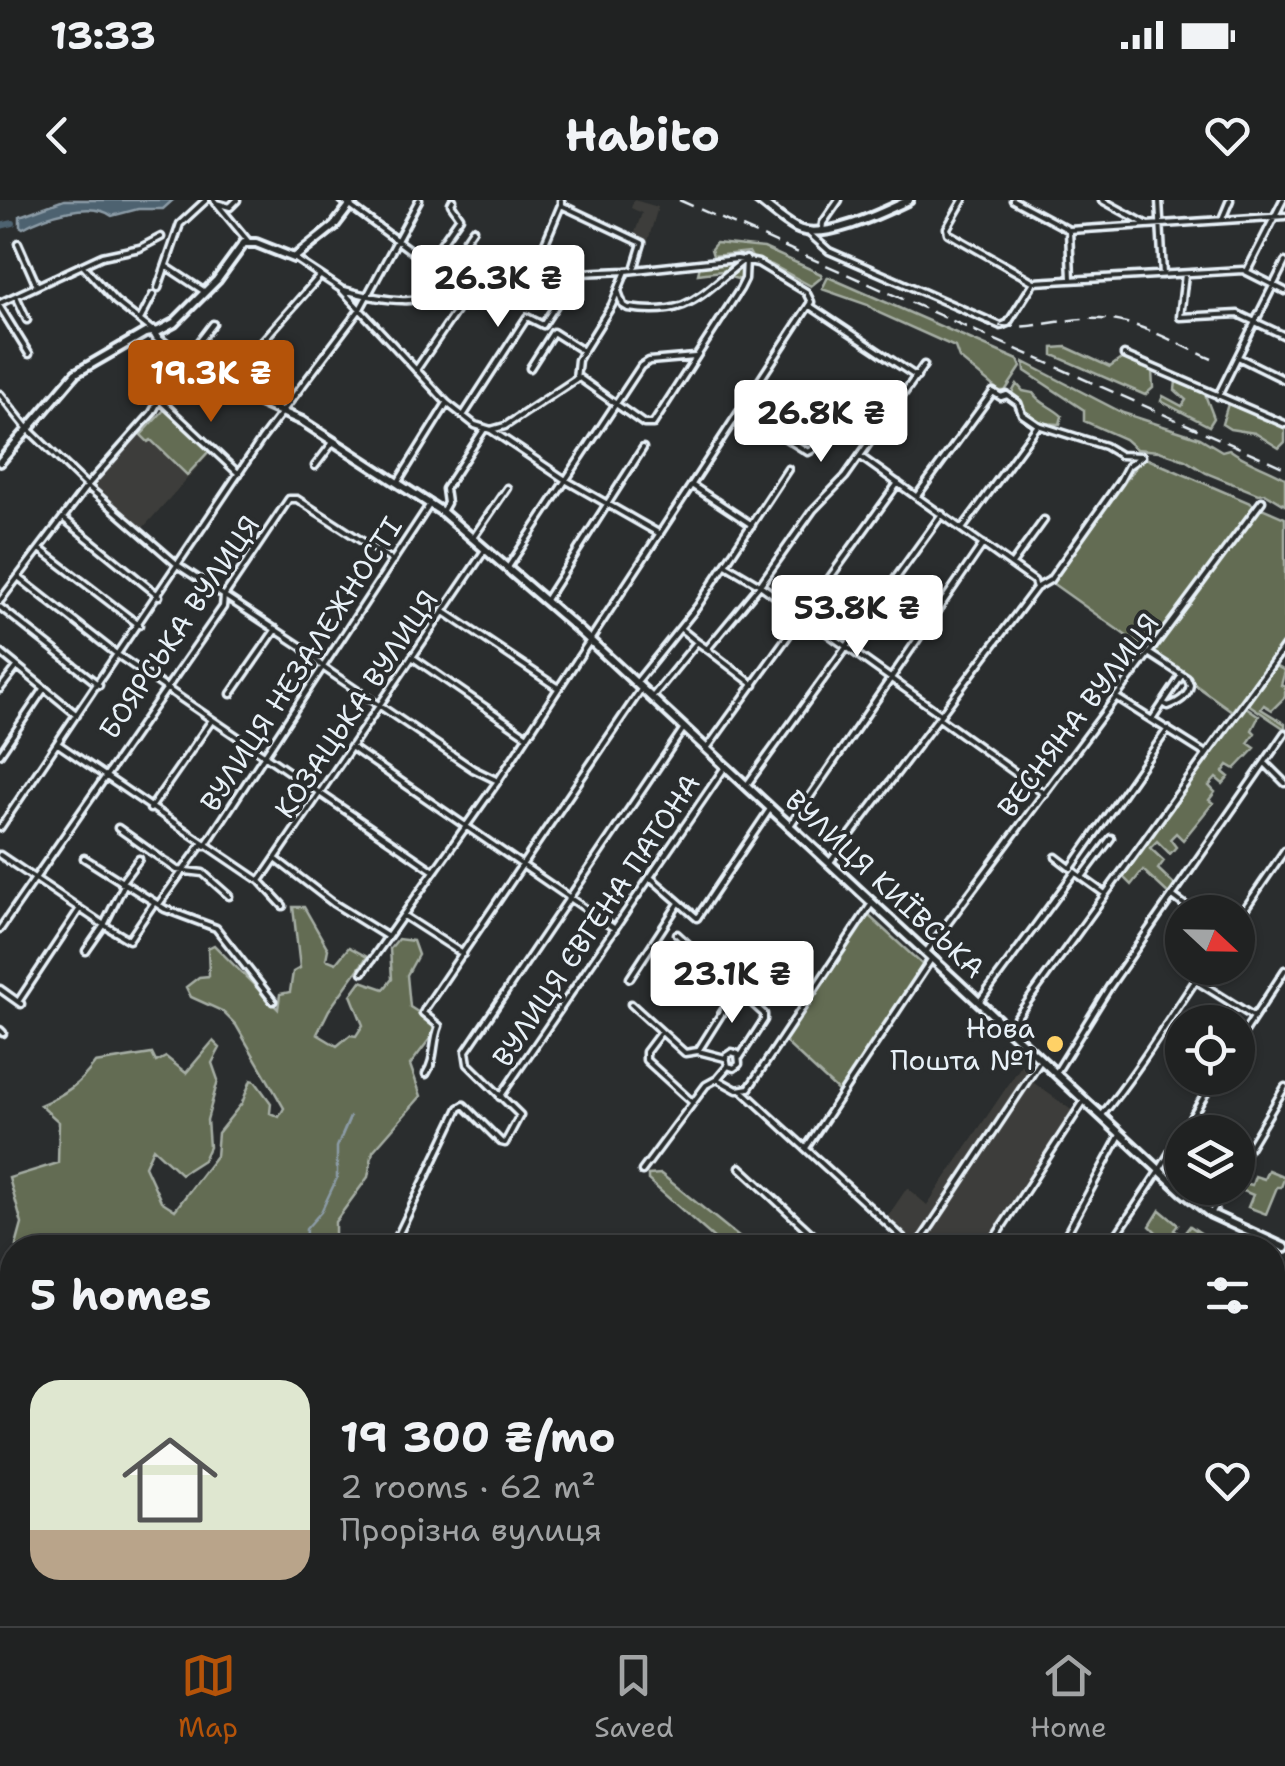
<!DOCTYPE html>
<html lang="en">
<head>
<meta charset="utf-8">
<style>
	body { margin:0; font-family:"Shantell Sans",sans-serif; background:#282a2a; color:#f1f3f6; height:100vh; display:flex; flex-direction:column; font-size:38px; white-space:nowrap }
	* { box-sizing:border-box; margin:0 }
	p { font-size:32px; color:#a2a4a5 }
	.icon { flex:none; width:55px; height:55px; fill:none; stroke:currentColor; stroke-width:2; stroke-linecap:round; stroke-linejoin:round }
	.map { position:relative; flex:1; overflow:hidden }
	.side { position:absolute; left:0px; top:1035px; width:1285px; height:392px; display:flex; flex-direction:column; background:#202222; border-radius:40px 40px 0 0; box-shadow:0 2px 8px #0004,0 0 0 2px #3d3f40 }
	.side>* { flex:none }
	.needle { width:65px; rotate:112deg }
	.tools { position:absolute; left:1165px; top:695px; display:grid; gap:20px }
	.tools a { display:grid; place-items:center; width:90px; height:90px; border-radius:50%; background:#202222; box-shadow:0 2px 8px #0004,0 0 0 2px #3d3f40; font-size:50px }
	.price { position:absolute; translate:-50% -85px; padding:0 22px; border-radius:10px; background:#fff; color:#222; font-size:32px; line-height:65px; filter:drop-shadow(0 2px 5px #0008) }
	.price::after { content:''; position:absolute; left:50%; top:60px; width:30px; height:22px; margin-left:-15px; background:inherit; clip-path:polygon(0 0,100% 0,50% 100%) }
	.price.active { background:#b45309; color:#fff }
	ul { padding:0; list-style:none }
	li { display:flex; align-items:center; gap:30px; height:250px; padding:0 30px }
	li span { display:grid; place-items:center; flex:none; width:280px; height:200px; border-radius:30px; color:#555 }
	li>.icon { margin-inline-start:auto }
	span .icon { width:120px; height:120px; fill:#fffc; stroke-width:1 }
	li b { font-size:42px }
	h2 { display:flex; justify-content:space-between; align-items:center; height:120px; padding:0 30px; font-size:42px }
	.status { display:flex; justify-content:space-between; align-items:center; height:70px; padding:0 50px; background:#202222; direction:ltr }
	.status svg { height:28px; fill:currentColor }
	header { display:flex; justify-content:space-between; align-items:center; height:130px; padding:0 30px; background:#202222; font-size:45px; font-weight:700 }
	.dock { display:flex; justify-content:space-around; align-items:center; height:140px; border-top:2px solid #3d3f40; background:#202222; font-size:28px; color:#a2a4a5 }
	.dock a { display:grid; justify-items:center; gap:5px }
	.dock .active { color:#b45309 }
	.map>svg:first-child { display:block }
	.built { fill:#3e3e3a }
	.green { fill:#636c52; stroke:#a6aea5; stroke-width:2.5 }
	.water { fill:#4d6270; stroke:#8b9ba6; stroke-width:2.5 }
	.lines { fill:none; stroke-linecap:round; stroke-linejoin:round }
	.stream { stroke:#8b9ba6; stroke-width:2.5 }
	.river { stroke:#4d6270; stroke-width:6 }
	.street-casing { stroke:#e8f1f8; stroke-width:11 }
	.secondary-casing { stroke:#e8f1f8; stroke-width:14 }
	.street { stroke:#2a2d2e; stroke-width:4 }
	.secondary { stroke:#2a2d2e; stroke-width:6 }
	.rail { stroke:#e8f1f8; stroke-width:2.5; stroke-dasharray:15 8; stroke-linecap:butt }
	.poi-dot { fill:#ffd166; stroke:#2a2d2e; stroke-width:4 }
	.labels { text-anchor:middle; stroke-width:8; stroke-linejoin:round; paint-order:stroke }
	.street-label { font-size:28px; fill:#e8f1f8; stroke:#2a2d2e }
	.poi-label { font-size:28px; fill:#e8f1f8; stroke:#2a2d2e; text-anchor:end }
</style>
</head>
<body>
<div class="status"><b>13:33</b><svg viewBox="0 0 49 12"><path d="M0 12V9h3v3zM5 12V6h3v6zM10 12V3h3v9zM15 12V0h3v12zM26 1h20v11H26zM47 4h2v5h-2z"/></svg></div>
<header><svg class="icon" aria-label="back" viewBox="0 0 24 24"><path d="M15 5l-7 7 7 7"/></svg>Habito<svg class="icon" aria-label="heart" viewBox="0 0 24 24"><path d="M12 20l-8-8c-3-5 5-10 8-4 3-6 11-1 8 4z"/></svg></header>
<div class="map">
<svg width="1285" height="1426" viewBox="0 0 1285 1426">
	<rect width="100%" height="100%" fill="#2a2d2e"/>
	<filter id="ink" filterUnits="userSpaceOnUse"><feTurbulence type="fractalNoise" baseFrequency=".01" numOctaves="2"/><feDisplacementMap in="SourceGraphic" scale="20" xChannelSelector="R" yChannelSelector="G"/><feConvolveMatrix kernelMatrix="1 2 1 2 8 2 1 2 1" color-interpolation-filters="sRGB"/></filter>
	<g filter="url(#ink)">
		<path class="built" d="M634,0L658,7L640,68L632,69L637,49L632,41L642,13L631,8Z
			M165,207L211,252L142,329L92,287Z
			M1023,863L1036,872L1034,883L1074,912L983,1047H914L915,1044L886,1019L907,988L927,1005Z"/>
		<path class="green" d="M716,43L764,48L821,74L822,77L811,86L772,65L753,59L749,52L713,56L711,49Z
			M735,61L742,63L741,80L730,77V70L698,74L700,66Z
			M828,77L1018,160L1021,167L1005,191H999L959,158L955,147L879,113L868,105L822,89Z
			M1066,147L1110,167L1124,157L1152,170L1153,188L1145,195L1053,155V148Z
			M1024,162L1123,213L1200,238L1222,251L1229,249C1246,262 1266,267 1285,278V305L1265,293L1258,294L1206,273L1185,260L1159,251L1136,249L1125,239L1084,221V210L1025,171Z
			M1176,181L1204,192L1214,218L1209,226L1161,201L1163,196L1182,206L1186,200L1175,190Z
			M1017,184L1023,191L1033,193C1040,204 1053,207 1062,216L1060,224L1039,223L1009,198Z
			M1228,204L1281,225L1285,229V242L1279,248L1255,233L1230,229L1222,224Z
			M165,209L209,251L187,275L151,240L148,242L141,235Z
			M1143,257L1285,318V441L1232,511L1052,383Z
			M1276,466L1285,471L1281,485L1285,487V497L1272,510L1264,505L1261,509L1285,524V529L1248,504Z
			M1246,507L1259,516L1252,530L1255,533L1248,543L1255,548L1235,569L1228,565L1223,572L1229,577L1223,584L1216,578L1209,586L1215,592L1209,600L1213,603L1183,640L1176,633L1170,639L1176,647L1170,654L1157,641L1150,648L1164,661L1158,669L1177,687L1171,696L1143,670L1131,685L1121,675Z
			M293,707H304L328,749L326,759L336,763L349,747L367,757L329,810L317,834L337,846L350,835L356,836L363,825L351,795L361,781L384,789L392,779L390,749L398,739L413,741L418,755L407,775L410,807L432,821L435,832L410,865L421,896L373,951L368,977L335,1022V1047L16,1046L22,1024L9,978L58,963L59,922L40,905C64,895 80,884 95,863L152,854L156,862L166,857L186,873L213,841L220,848L212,863L218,880L207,920L209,947L203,960L181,974L153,948L145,966L161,1001L175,1010L216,956L218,933L242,903L251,880L255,881L271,903L270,913L279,917L284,908L236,825L222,811L191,797L186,787L199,777L209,776L208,748L214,745L278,809L280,794L290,792L293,772L300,768Z
			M868,715L925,767L840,893L784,841Z
			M1268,970L1285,977L1281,987H1277L1266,1014L1248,1007L1253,995L1239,989L1242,983L1252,985L1255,976L1264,979Z
			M661,974L750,1046L752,1047H724L648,980V975Z
			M1160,1010L1178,1025L1174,1030L1182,1036L1190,1026L1202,1034L1200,1038L1216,1047H1165L1155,1040L1158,1034L1150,1026Z
			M1285,1316V1354L1273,1367V1341L1279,1335L1273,1329Z
			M57,1415H418L422,1426H50Z
			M477,1415H850L843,1426H484Z"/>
		<path class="water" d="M64,0H173L163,9H138L112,16C92,0 44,16 23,28L20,26V16Z"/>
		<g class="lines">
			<path class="stream" d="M305,1048L306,1029L321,1012L337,978V947L350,917
				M367,1426V1415"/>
			<path class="river" d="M0,26L13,23"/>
			<defs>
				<path id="street" d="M214,0L248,41
					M342,0L460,87L472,88L531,75L626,71L737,59L758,63L806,92L811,102L498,581L363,772
					M561,0V5L642,43L635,66
					M963,0L947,28L948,33L1034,82L1243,70L1285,91
					M1013,0L1069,30L1285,16
					M1102,0L1146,24
					M1159,0L1163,75
					M216,3L230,7L237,0
					M1222,19L1230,0
					M1069,30L1071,79
					M822,32L823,23L839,0
					M810,34L829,51L1001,126L1008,123L1034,82
					M18,43L37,86
					M294,58L341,89L447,203L475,225L491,230L567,281L660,334
					M429,61L460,17L451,4L453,0
					M83,66L115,101L153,131
					M167,67L205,92
					M1247,71L1283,0
					M442,74L473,29
					M532,74L561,5
					M1185,74L1180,117L1238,114L1285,136
					M457,84L481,51
					M158,88L180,24L206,0
					M344,90C384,101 422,107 460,87
					M618,91L623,105L628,108C692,118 701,92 746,59
					M16,96L27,120
					M0,103L102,56L140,48L161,37
					M810,106L917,177
					M0,107L29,154
					M141,118L153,95
					M584,150L612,105L626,71
					M1124,155L1285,224
					M1240,158L1285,180
					M184,162L213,124
					M416,170L472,88
					M578,177L644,224H653L740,89L745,79L746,59
					M234,193L252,153L319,77
					M0,194L27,228L87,286L179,366L302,447L324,468L473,569L498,581
					M1218,196L1285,62
					M160,200L239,274
					M741,210L808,252L812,250L855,184L896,208
					M463,216L527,117L543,125L573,79L574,72
					M491,230L505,226L576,179L578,160L583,151L553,132L530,168
					M861,257L1034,381L1036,388
					M315,266L334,241
					M398,282L447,203
					M693,286L752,325
					M917,296L993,192L1001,197L1007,195L1018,203L1022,214L1038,225L1105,246L1120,255L1142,256
					M443,310L447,303L445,289L485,228
					M63,318L159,396
					M962,329L1038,225
					M473,338L507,288
					M40,349L139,425
					M1012,364L1044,320
					M726,365L760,385L939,513
					M507,369L641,166L649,161L695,157
					M18,377L119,456L434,671
					M546,400L643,248
					M0,401L87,286L152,213L181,160
					M0,407L99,485
					M443,411L558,488
					M681,429L697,442
					M707,449L754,485
					M0,452L77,515
					M1150,454L1187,478L1190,485C1188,497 1179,502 1168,506L1163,503
					M412,457L527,536
					M636,483L697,407L788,269
					M0,489L17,467
					M231,494L276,429
					M653,496L697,442L707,449L760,385L813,310L845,277L924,165
					M1117,498L1206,554
					M939,518L1045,594
					M1152,520L1182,475
					M58,544L260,681L283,706
					M351,547L615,729
					M708,547L898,283
					M0,554L44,489
					M1265,563L1285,583
					M746,586L942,314
					M150,609L212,520
					M789,627L983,344
					M0,628L261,240L360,109L419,0
					M118,628L177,670L203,673L229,696
					M205,646L430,304
					M0,655L104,725L124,685
					M1056,657L1069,667
					M84,658L165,709L216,728L273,801
					M277,660L333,703L388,737
					M830,662L1036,388L1050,380L1120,281L1128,266L1142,256
					M1071,668L1168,529
					M1076,673L1105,694
					M650,677L697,718L770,609
					M1082,677L1111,638
					M260,681L485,350
					M121,683L139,659
					M1174,697L1194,712
					M159,704L202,644
					M404,716L463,754
					M1238,719L1285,650
					M0,729L223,407L224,396L289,299H297L393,361
					M677,734L764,814V820L740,857
					M86,751L104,725L129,740L154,703
					M926,752L1262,301
					M630,778L679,703
					M1195,780L1254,817
					M0,789L21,804
					M980,801L1075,672
					M18,802L79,710
					M631,804L685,853L698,851L725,858
					M1008,829L1285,446
					M0,830L3,833
					M661,832L646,852V860L692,902
					M1238,842L1285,770
					M698,851L737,789
					M1056,873L1110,786L1285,533
					M426,874C436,859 432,843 439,826L423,813L426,807L642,488
					M717,879L737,890L749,888L872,703
					M743,891L914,1048
					M500,897L725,567
					M1102,915C1139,870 1171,816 1204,768
					M806,948L932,758
					M1238,966L1285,887
					M740,967L827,1048
					M642,971L706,885L717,879L728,866L726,856L732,852L738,854L739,864L734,868L728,866
					M1211,1014L1225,988
					M392,1048L459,908L464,905L501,942L505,943L520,915L468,864L466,851L684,528
					M916,1048L1041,860
					M988,1048L1084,901
					M1019,1048V1047
					M1059,1048L1120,935
					M1108,1048L1159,971L1215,878
					M1272,1137L1285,1143
					M1272,1239L1285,1223
					M1272,1307L1285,1291
					M1272,1413L1285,1397
					M113,1415L122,1426
					M420,1415L424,1426
					M942,1415L964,1426
					M28,1426L36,1415
					M453,1426L481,1417
					M841,1426L848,1415
					M892,1426L898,1415
					M999,1426L1005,1415
					M1133,1426L1141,1415
					M1181,1426L1190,1415
					M1264,1426L1271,1415"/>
				<path id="secondary" d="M758,0C770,9 783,21 796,28C823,42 884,12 909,0
					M153,131L157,138L207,179L302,221L442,312L580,431L1183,992L1211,1014L1285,1048
					M0,262L76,173L145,133L159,131L174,123L217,80L244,43H256L294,58L334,26L354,0"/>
			</defs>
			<use href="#street" class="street-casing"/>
			<use href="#secondary" class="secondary-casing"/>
			<use href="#street" class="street"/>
			<use href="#secondary" class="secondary"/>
			<path class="rail" d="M679,0L1285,268
				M977,120C1019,137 1058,116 1101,119C1140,121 1177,144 1212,159"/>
		</g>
	</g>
	<circle class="poi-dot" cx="1055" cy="844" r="10"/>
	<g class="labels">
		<g class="street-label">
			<text transform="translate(179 427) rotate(-56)" y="10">БОЯРСЬКА ВУЛИЦЯ</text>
			<text transform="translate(301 464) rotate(-57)" y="10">ВУЛИЦЯ НЕЗАЛЕЖНОСТІ</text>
			<text transform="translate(356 504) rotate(-56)" y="10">КОЗАЦЬКА ВУЛИЦЯ</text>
			<text transform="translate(1078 515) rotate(-53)" y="10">ВЕСНЯНА ВУЛИЦЯ</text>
			<text transform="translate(885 684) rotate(43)" y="10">ВУЛИЦЯ КИЇВСЬКА</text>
			<text transform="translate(596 720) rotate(-56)" y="10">ВУЛИЦЯ ЄВГЕНА ПАТОНА</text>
		</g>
		<g class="poi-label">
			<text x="1035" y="838">Нова<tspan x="1035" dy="32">Пошта №1</tspan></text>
		</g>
	</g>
</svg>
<div class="tools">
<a><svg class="needle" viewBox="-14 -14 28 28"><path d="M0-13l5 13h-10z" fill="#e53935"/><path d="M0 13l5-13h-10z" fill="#a2a4a5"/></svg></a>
<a><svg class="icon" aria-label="locate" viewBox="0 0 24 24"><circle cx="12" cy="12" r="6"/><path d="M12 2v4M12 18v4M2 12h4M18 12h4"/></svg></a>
<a><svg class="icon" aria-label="layers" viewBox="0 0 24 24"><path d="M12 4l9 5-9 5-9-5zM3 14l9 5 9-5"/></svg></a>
</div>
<b class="price" style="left:498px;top:130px">26.3K ₴</b>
<b class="price active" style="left:211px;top:225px">19.3K ₴</b>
<b class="price" style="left:821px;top:265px">26.8K ₴</b>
<b class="price" style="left:857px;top:460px">53.8K ₴</b>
<b class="price" style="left:732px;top:826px">23.1K ₴</b>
<section class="side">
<h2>5 homes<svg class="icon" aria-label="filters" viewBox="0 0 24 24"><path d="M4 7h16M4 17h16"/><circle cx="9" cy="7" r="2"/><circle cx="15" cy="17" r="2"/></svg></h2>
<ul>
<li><span style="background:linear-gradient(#dfe7d0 75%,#b9a48a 0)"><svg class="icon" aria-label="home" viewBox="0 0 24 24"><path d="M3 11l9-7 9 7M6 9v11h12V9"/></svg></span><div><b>19 300 ₴/mo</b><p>2 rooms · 62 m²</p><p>Прорізна вулиця</p></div><svg class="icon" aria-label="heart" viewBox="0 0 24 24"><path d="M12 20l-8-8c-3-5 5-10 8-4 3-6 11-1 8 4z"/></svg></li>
</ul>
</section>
</div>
<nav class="dock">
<a class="active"><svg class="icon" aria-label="map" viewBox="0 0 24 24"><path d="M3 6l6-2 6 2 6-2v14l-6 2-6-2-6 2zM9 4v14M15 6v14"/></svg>Map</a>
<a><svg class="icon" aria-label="saved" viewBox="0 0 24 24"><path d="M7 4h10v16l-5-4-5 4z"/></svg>Saved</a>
<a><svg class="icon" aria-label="home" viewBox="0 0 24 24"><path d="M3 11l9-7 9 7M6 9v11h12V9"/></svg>Home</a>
</nav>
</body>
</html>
